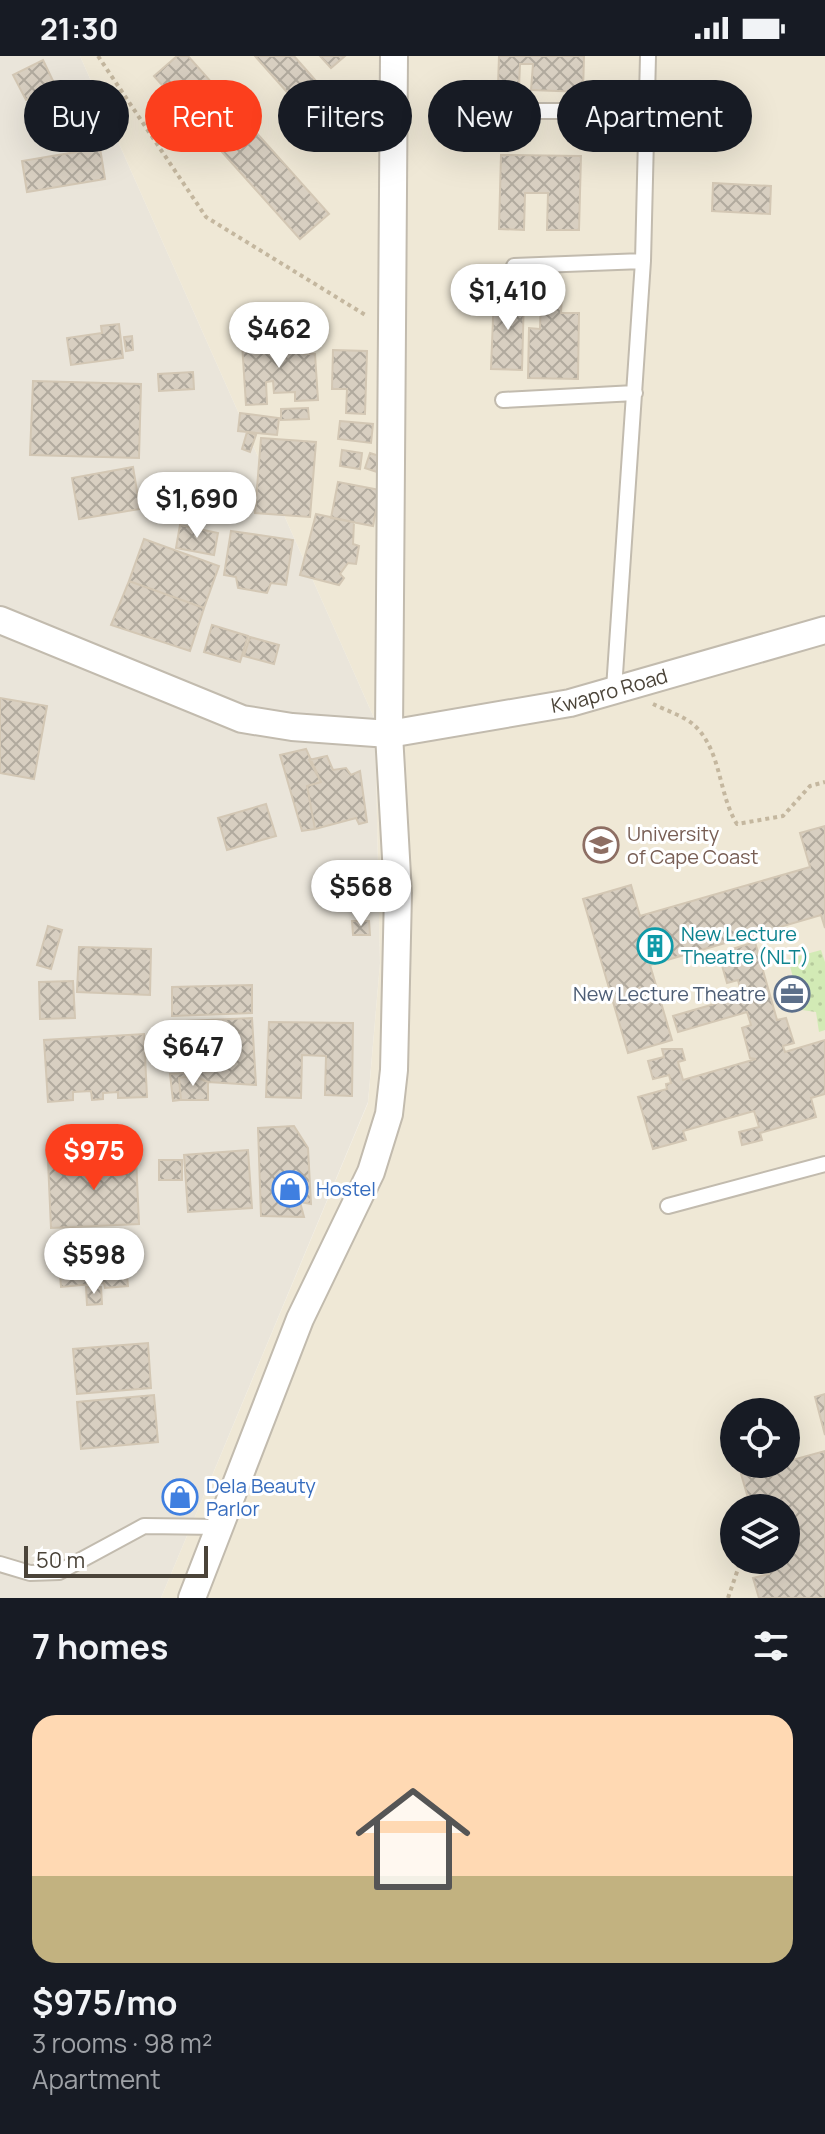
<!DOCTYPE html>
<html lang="en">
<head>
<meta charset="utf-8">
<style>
	body { margin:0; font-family:Manrope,sans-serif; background:#242831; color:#f1f3f6; height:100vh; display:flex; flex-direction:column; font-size:30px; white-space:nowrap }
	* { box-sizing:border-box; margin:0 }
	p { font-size:26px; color:#9ea1a6 }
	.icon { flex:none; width:44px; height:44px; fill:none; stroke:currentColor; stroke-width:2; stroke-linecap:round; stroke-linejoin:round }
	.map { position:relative; height:1542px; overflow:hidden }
	.panel { display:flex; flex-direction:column; background:#171b24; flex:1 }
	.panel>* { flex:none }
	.top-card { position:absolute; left:24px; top:24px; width:778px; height:72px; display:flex; gap:16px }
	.controls { position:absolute; left:720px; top:1342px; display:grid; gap:16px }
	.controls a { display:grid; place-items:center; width:80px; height:80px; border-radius:50%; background:#171b24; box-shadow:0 8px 32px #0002; font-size:40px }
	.scale { position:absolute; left:24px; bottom:20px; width:184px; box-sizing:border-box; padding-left:8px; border:4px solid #4b4439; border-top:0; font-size:22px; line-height:28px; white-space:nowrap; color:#4b4439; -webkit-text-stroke:6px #fff; paint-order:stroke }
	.price { position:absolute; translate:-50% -68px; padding:0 18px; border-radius:28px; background:#fff; color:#222; font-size:26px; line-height:52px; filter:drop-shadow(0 2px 4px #0008) }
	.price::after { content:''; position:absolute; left:50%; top:48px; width:24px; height:18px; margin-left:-12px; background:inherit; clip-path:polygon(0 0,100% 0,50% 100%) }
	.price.on { background:#fc3f1d; color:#fff }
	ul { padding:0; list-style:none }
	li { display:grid; align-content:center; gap:16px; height:424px; padding:0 32px }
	li span { display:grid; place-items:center; height:248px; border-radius:24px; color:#555 }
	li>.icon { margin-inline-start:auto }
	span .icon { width:144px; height:144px; fill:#fffc; stroke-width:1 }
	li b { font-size:34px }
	h2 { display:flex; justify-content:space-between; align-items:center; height:96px; padding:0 32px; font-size:34px }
	.chip { padding:0 28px; border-radius:36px; background:#171b24; box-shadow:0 8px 32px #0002; font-size:28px; line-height:72px }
	.chip.on { background:#fc3f1d; color:#fff }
	.status { display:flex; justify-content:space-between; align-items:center; height:56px; padding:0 40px; background:#171b24; direction:ltr }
	.status svg { height:22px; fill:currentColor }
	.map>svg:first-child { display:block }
	.residential { fill:#eae5da }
	.education { fill:#efe8d6; fill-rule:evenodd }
	.grass { fill:url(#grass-dots) }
	.building { fill:url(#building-cross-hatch); stroke:#d3c7b4; stroke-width:2 }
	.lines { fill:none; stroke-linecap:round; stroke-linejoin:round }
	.service-casing { stroke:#c2bbae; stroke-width:18 }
	.minor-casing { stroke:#c2bbae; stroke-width:30 }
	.path { stroke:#c4b79f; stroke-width:4; stroke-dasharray:4 4; stroke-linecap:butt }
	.service { stroke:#fff; stroke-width:14 }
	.minor { stroke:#fff; stroke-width:26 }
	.labels { text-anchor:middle; stroke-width:6; stroke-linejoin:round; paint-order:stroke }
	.street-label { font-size:20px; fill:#4b4439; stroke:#fff }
	.education-label { font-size:20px; fill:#785e54; stroke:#fff; text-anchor:start }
	.culture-label { font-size:20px; fill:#0d838f; stroke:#fff; text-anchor:start }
	.service-label { font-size:20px; fill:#4e5e75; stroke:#fff; text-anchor:end }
	.shop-label { font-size:20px; fill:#366cbe; stroke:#fff; text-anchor:start }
</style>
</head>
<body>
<div class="status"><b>21:30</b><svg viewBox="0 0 49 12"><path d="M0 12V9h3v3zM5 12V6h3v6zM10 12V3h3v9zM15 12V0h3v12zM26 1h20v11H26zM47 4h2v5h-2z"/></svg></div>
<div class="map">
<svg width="825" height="1542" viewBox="0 0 825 1542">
	<defs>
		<pattern id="grass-dots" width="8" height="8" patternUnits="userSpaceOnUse" patternTransform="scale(2)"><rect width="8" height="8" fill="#d2eab5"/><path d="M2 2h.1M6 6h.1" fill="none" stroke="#b6ca9c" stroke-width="1.8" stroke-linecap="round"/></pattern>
		<pattern id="building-cross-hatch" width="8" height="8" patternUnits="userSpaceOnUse" patternTransform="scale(2)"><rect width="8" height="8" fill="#d8cfc1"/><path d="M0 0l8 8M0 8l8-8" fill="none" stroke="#b1aa9e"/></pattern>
	</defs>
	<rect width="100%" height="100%" fill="#f6f3ec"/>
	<path class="residential" d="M0,0H80L375,664L380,907L368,1046L161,1542H0Z"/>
	<path class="education" d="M80,0H825V1542H161L368,1047L380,907L375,664ZM734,1356H786V1408H734ZM734,1452H786V1504H734Z"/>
	<path class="grass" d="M821,894L825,906V974L819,976L816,956L802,954L788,903Z"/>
	<path class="building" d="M177,0H188L329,158L300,183L154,20Z
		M255,0H294L316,25L294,44Z
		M320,0H345L331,12Z
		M499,0H584L583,36L531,34L533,8H520L519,31L498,30Z
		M43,4L55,29L26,44L13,19Z
		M100,92L105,123L27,136L22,105Z
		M501,99L581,100L579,174H547L548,137H525L524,174L499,173Z
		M713,127L771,130L770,158L712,155Z
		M494,238L524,239L522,314L491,313Z
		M541,239H562L561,257H579L578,323L528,322L529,272L540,273Z
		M119,268L123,302L71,309L67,282L102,277L101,270Z
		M132,280L133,294L126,295L124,281Z
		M303,283L304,298H315L318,344L295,345V336L274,337L273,325L266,326L267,348L246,349L242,287Z
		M333,294L367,295L365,358L346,357L347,333H332Z
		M193,316L194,333L159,335L158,318Z
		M33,325L141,328L139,402L30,399Z
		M308,352L309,363L281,364V353Z
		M240,357L279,362L277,379L238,375Z
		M340,365L373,368L371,387L338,383Z
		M247,376L256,379L250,396L242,393Z
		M261,382L316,386L310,461L255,457Z
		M342,394L362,397L360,413L340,410Z
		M370,397L382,401L377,416L365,412Z
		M133,411L140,453L79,463L72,422Z
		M338,426L380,434L373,470L331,462Z
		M193,442L236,445L235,466L191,463Z
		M316,458L354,466L353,488L359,490L356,508L348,507L340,518L344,522L339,529L300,519Z
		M180,469L218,477L214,499L176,492Z
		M231,475L293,484L286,529L271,527L267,537L238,532L236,521L224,519Z
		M144,483L219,510L204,552L129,525Z
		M129,525L204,552L190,595L111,569Z
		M212,569L248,580L240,606L204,596Z
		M250,581L279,589L274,608L244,600Z
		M0,642L47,650L34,723L0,717Z
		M306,693L321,726L307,730L315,773L302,775L280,699Z
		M327,700L333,714L346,712L351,719L360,715L367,766L359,768L356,762L315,773L307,730L321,726L309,704Z
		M266,748L276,780L227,794L218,762Z
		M825,770V872L821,859L650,909L672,984L628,997L583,843L631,829L640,860L810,811L800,777Z
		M352,865H369L370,879H353Z
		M48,870L62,874L51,913L37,909Z
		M755,886L777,964L786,962L794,987L783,990L785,996L825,984V1038L811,1042L816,1061L760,1077L762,1084L742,1089L739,1076L759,1071L754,1055L683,1075L686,1084L653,1093L638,1041L667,1033L666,1028L671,1027L669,1019L653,1023L648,1005L664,1001L662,993H682L685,1004L678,1006L683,1024L756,1003L750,1002L742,972L751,969L747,956L678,976L673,960L742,940L738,924L727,927L721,906L732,903L729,894Z
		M79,891L151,893L150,939L77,936Z
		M73,925L75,962L40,963L39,926Z
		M252,929V957L172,960V931Z
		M252,962L256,1029L208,1026L186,1017V965Z
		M269,966L353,967L352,1040L325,1039L326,1000L302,999L301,1042L266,1041Z
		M144,978L147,1041L118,1042V1036L103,1037V1043L92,1044L91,1035L73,1036V1044L48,1046L44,984Z
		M186,1017V1021L179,1022L181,1044L173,1045L170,1018Z
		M186,1017L208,1026V1044H181L179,1022L186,1021Z
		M294,1070L308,1092L311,1148L300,1146L304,1161L261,1160L258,1072Z
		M248,1094L252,1152L188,1156L184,1099Z
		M136,1101L139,1168L51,1172L48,1105Z
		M159,1104H182V1124H159Z
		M117,1177L118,1190L124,1189L128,1230L105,1232L104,1227L61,1231L57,1182Z
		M86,1231H101L102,1248L87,1249Z
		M148,1287L151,1332L77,1338L73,1293Z
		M825,1338V1379L815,1341Z
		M154,1339L158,1386L81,1393L77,1346Z
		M825,1395V1542H759L753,1522L769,1518L765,1504H786V1452H751L741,1418Z"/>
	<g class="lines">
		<defs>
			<path id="service" d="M513,55H645
				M514,210L643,205
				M503,344L635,337
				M614,633L643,205L648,0
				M668,1150L825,1108
				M0,1508L30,1517L59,1516L144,1470L220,1471"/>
			<g id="minor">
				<path id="s1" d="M0,564L242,663L292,671L389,678L570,647L825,574"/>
				<path d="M192,1542L300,1263L371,1116L389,1058L394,1014L398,837L389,678L394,0"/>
			</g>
		</defs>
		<use href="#service" class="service-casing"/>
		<use href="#minor" class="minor-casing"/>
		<path class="path" d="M98,0L206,161L367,260
			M653,648C665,654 684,660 694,669C722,695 718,738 737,768L783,760L810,730L825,726
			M728,1542L740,1507"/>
		<use href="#service" class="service"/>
		<use href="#minor" class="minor"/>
	</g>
	<defs>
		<symbol id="university-ring" viewBox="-11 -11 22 22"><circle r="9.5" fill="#fff" stroke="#8d6e63" stroke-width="1.5"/><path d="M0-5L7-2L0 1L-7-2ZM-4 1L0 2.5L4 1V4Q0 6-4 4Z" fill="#8d6e63"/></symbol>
		<symbol id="building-ring" viewBox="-11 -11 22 22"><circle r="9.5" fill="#fff" stroke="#0f9aa8" stroke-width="1.5"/><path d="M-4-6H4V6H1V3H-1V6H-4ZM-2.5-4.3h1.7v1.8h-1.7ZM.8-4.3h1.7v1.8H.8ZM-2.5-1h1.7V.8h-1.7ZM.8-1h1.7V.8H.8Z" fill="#0f9aa8"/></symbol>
		<symbol id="office-ring" viewBox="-11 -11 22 22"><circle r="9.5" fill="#fff" stroke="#5c6f8a" stroke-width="1.5"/><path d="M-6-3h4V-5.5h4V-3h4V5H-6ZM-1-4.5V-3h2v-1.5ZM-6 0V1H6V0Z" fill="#5c6f8a"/></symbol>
		<symbol id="shop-ring" viewBox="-11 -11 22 22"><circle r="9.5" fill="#fff" stroke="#3f7fe0" stroke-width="1.5"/><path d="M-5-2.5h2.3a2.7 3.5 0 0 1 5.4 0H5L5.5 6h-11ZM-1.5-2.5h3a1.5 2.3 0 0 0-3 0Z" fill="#3f7fe0"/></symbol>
	</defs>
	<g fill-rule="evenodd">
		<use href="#university-ring" x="581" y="769" width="40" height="40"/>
		<use href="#building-ring" x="635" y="870" width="40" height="40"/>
		<use href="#office-ring" x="772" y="918" width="40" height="40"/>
		<use href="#shop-ring" x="270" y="1113" width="40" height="40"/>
		<use href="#shop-ring" x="160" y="1421" width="40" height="40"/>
	</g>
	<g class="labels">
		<g class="street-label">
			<text dy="7" stroke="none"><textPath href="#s1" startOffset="634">Kwapro Road</textPath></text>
		</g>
		<g class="education-label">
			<text x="627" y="785">University<tspan x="627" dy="23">of Cape Coast</tspan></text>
		</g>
		<g class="culture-label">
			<text x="681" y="885">New Lecture<tspan x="681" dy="23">Theatre (NLT)</tspan></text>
		</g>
		<g class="service-label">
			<text x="766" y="945">New Lecture Theatre</text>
		</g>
		<g class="shop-label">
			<text x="316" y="1140">Hostel</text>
			<text x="206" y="1437">Dela Beauty<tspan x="206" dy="23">Parlor</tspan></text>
		</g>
	</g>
</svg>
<div class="controls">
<a><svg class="icon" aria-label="locate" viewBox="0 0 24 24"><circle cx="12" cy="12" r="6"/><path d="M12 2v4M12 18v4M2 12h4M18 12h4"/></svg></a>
<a><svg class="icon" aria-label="layers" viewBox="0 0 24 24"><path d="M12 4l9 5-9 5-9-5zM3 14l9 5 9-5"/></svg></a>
</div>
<div class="scale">50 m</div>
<b class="price" style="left:508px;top:276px">$1,410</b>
<b class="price" style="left:279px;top:314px">$462</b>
<b class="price" style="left:197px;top:484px">$1,690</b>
<b class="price" style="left:361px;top:872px">$568</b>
<b class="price" style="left:193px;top:1032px">$647</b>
<b class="price on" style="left:94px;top:1136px">$975</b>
<b class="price" style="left:94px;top:1240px">$598</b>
<div class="top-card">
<a class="chip">Buy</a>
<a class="chip on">Rent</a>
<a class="chip">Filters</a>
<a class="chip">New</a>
<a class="chip">Apartment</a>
</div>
</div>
<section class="panel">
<h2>7 homes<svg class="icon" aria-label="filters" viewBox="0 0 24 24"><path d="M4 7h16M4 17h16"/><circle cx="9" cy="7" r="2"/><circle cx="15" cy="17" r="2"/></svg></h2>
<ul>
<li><span style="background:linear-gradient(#ffd9b3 65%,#c2b280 0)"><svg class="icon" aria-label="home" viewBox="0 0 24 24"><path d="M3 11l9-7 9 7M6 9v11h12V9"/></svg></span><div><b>$975/mo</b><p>3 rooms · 98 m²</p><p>Apartment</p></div></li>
</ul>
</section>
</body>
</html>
